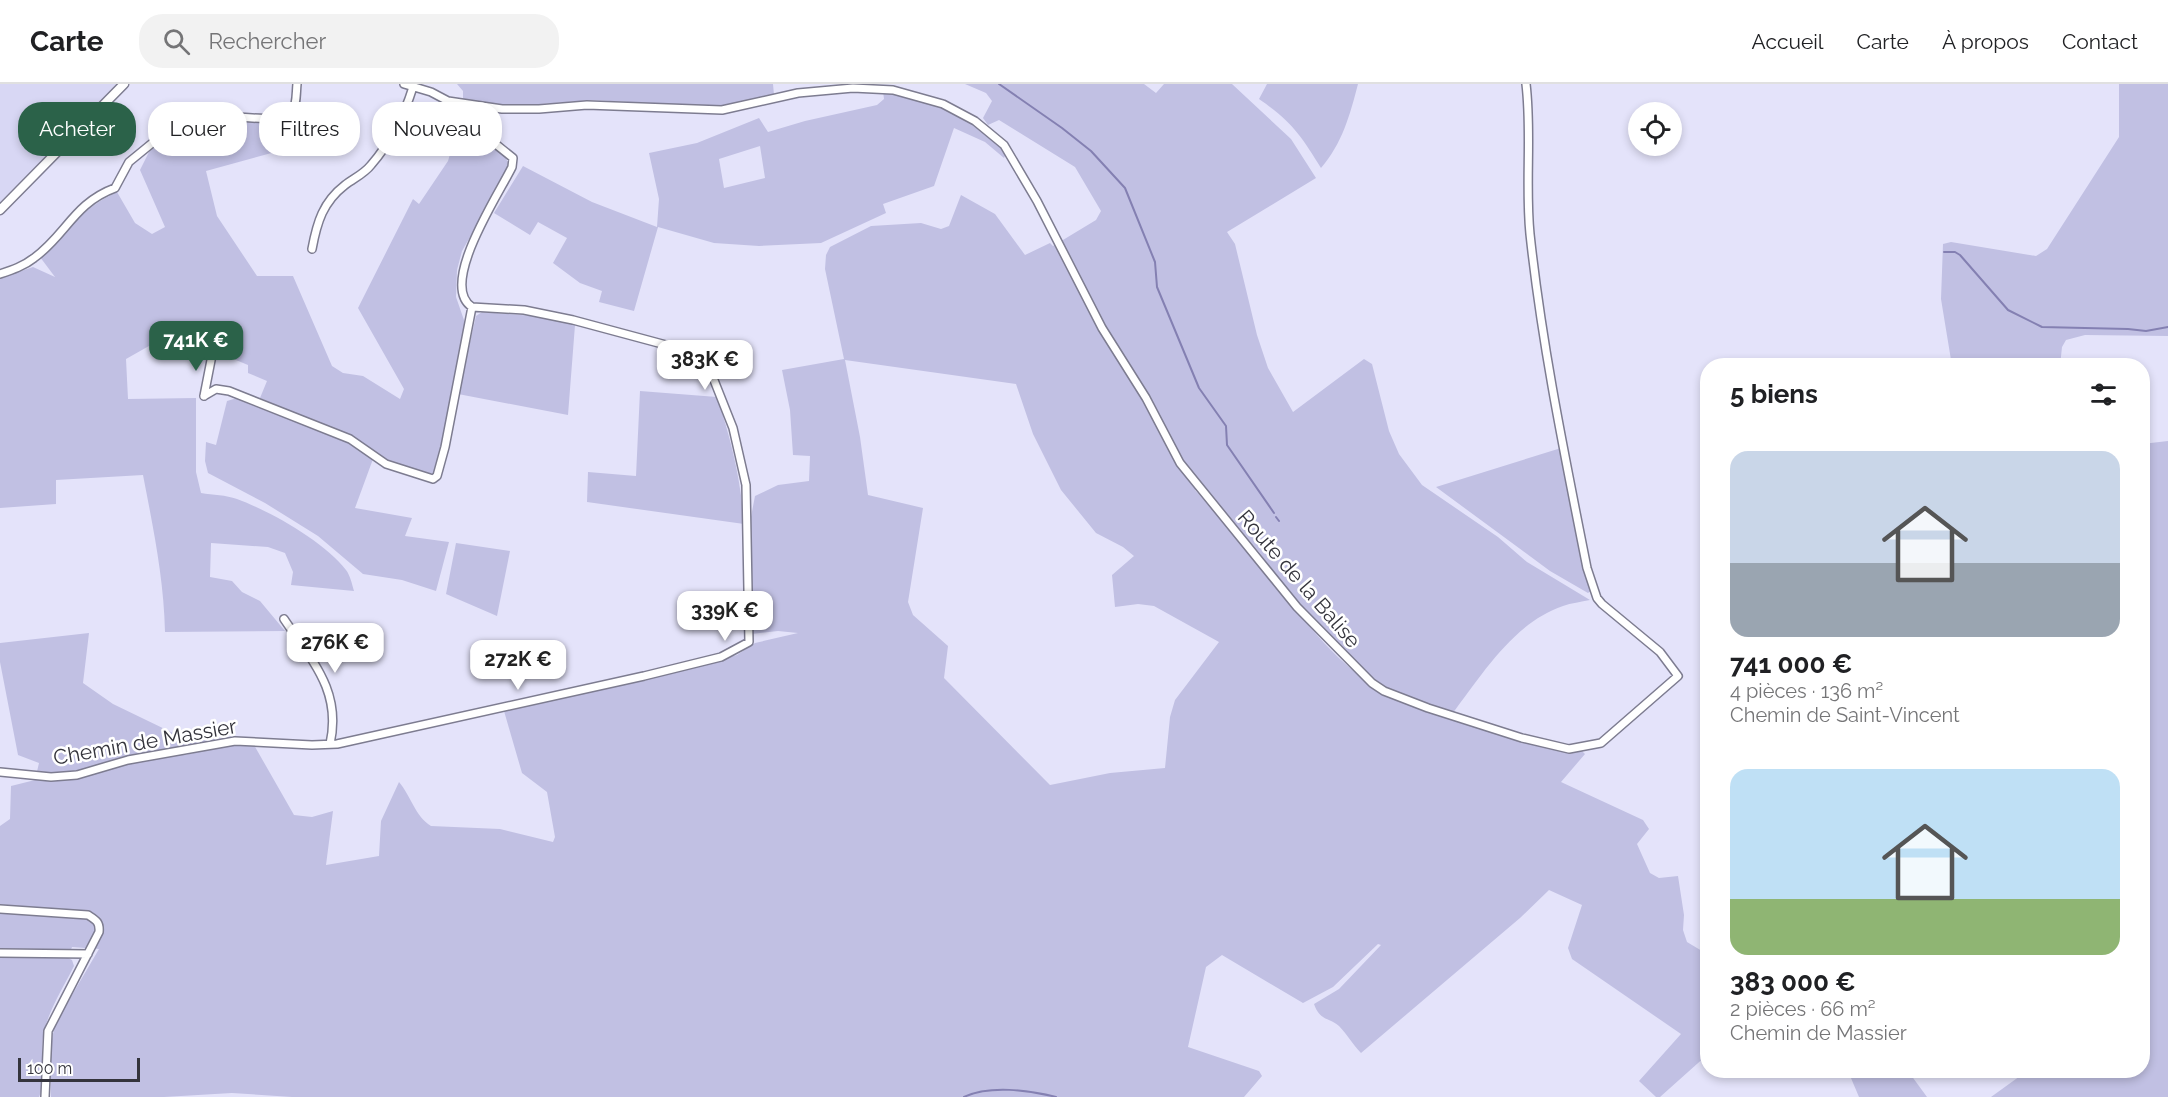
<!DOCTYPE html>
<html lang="fr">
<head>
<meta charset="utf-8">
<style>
	body { margin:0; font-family:Raleway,sans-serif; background:#f2f2f2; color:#202124; height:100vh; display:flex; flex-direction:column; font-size:22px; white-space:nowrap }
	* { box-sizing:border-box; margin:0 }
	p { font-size:20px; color:#757577 }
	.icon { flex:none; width:33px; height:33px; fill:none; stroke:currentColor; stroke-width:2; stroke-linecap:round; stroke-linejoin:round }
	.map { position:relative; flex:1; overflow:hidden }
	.side { position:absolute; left:1700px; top:274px; width:450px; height:720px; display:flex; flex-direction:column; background:#fff; border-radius:24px; box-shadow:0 3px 9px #0003 }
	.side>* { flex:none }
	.banner { position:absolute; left:18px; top:18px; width:570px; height:54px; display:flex; gap:12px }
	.controls { position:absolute; left:1628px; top:18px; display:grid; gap:12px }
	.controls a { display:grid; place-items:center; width:54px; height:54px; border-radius:50%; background:#fff; box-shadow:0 3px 9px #0003; font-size:30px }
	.scale { position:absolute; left:18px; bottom:15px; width:122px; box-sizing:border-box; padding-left:6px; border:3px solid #34343c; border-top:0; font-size:16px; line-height:21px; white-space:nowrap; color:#34343c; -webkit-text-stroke:4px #fff; paint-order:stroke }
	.price { position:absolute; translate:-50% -51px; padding:0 14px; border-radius:12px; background:#fff; color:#222; font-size:20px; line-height:39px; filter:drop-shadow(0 2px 3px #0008) }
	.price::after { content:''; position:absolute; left:50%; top:36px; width:18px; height:14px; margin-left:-9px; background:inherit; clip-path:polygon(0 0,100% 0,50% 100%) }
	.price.on { background:#2b6249; color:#fff }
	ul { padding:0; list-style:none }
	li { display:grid; align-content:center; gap:12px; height:318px; padding:0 30px }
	li span { display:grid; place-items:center; height:186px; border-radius:18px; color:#555 }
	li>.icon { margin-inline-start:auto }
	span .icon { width:108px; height:108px; fill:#fffc; stroke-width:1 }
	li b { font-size:26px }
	h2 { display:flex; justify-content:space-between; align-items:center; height:72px; padding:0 30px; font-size:26px }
	.pill { padding:0 21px; border-radius:24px; background:#fff; box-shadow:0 3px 9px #0003; font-size:21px; line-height:54px }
	.pill.on { background:#2b6249; color:#fff }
	header { display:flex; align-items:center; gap:36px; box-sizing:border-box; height:84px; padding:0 30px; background:#fff; border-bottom:2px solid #e0e0e0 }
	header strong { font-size:28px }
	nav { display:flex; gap:33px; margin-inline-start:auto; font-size:21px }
	.search { width:420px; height:54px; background:#f2f2f2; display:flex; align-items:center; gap:15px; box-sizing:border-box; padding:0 21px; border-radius:24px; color:#757577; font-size:22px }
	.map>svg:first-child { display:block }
	.built { fill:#d8d7f4 }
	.green { fill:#c1c0e3; fill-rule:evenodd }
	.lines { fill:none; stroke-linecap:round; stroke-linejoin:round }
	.stream { stroke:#8480b2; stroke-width:2 }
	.minor-casing { stroke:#7d7c90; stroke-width:10 }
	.tertiary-casing { stroke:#7d7c90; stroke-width:11 }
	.minor { stroke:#fff; stroke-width:7 }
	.tertiary { stroke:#fff; stroke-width:8 }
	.labels { text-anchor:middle; stroke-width:5; stroke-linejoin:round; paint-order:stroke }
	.street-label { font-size:21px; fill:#34343c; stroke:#fff }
</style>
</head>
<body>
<header>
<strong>Carte</strong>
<div class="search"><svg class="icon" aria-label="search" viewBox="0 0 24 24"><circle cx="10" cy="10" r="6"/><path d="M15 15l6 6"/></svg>Rechercher</div>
<nav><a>Accueil</a><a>Carte</a><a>À propos</a><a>Contact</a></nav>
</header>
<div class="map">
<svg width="2168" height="1013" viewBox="0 0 2168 1013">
	<rect width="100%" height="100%" fill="#e4e3fa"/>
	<path class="built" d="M0,0H116L0,119Z"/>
	<path class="green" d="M457,0H773L774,11L721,23L592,16L516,22L463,17V7Z
		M965,0H1144L1156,9L1164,0H1232L1291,55L1316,94L1227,148L1235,160L1257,251L1268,284L1293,328L1364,275L1372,280L1389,347L1399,370L1422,401L1498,453L1527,478L1590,516C1581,518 1571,519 1563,522C1513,539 1482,591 1452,630L1388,605L1368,593L1294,515L1259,468L1202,400L1195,406C1215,429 1236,451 1255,475C1295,524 1333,580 1389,612L1545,664L1582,667L1585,670L1561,698L1643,736L1649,745L1637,760L1650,789L1659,794L1678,792L1684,831L1683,846L1687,858L1707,870V971L1660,1013H1656L1639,997L1681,950L1572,875L1568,864L1582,821L1549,806L1520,834L1361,969C1353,961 1347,950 1339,942C1328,933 1320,937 1314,920L1339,905L1381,861L1378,860L1333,903L1303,919L1222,871L1206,883L1188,963L1259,987L1262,992L1244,1013H292L232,1009L164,1013H51L50,965L55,940L99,865L72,863L68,874L72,876L74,882C64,902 50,924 44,947C39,968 48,994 39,1013H0V742L10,735L11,702L35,696L39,679L18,671L0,578V559L89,549L83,599L113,620L173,649L212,648L216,656L186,665L185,671L228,661H254L294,731L312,733L333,727L326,781L379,772L381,737L399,698C411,712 415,732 431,742L500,745L553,758L555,753L547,708L522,689L504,627L713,577L737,571L755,559L798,549L778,547L752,550L750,438L755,412L778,401L809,397L810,372L793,371L790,326L782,286L844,275L825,185L826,171L830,163L871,142L921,139L941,145L949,142L961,111L995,130L1025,171L1050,159L1053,162L1096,136L1101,127L1075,83L999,36L988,41L983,34L992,17L986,9ZM845,276L1016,300L1033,350L1061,406L1096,449L1123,463L1134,472L1112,491L1115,523L1138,520L1154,522L1219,558L1175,616L1170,633L1165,684L1110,689L1050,701L944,594L948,562L913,531L908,518L923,424L868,411L860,353Z
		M1267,0H1358C1350,31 1342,60 1321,84C1301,51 1291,37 1259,15Z
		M2119,0H2168V252L2085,251L2066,256L2062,263L2060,282H1952L1941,215L1943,160L1951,158L2036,172L2047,165L2119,53Z
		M883,7C928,15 979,31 1006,70L1004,74L985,58L954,44L934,102L883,120L886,129L821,159L759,162L714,159L658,143L634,227L599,218L602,207L580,199L553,179L567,154L538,138L530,151L494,129L523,82L592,118L657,143L659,115L649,69L697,59L759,34L768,48L805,37L877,21L884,15ZM760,62L765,94L724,104L719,75Z
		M195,34L279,38L294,36L286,65L206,87L217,132L257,192H293L332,282L343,289L363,292L400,315L404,305L358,224L413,115L419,120L448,77L453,60L468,43C482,53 509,66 509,85L462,167L457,186L456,213L465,239L441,367L434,389C398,393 376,364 347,350C319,337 289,327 260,314L267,297L248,289V281L219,269C216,260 213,256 204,253L198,258L184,253L149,262L126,275L128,315L196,314V388L201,409C213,411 226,411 237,415C270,427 325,458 346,486C350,491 352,500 354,507L291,501L293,488L285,469L268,463L211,459L210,493L232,497L242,508L260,517L285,547L165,548C164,495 153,443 143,391L56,396V420L0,424V194L33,183L55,193L40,173C64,148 84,123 117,108L135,139L152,150L165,143L140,86L149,68L181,39Z
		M482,228L547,233L575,241L568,331L458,310L476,232Z
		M640,307L717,313C731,355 741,396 744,440L587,418L588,388L636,392Z
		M237,314L348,358L373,375L355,424L412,434L405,452L449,458L436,507L402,496L363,490L318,452L265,419L208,389L205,377L206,358L216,361L227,317Z
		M2168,357V1013H1991L2027,987H2142V360Z
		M1561,364L1591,507L1588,509L1550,487L1436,403Z
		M456,459L510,467L497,532L446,510Z
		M1848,987H1908L1927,1013H1859Z"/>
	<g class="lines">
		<path class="stream" d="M999,0L1062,44L1091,67L1125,104L1155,178L1157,203L1199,304L1226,342L1227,361L1274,429
			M1944,168H1955L1960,171L2008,226L2042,243L2128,245L2146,247L2168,243
			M1276,433L1279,437
			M964,1013C989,1001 1029,1006 1056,1013"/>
		<defs>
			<path id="minor" d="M448,17L502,25H539L587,21L722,26L798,9L853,4L893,6L943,20L975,37L1004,61L1037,117L1102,244L1146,314L1180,379L1297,523L1372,599L1384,607L1428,624L1522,654L1569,665L1601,659L1678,592L1660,568L1602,520L1597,514L1587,484C1565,373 1542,262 1530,150C1525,100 1532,50 1526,0
				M312,165C317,138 323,118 345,101C354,94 364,90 371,81C391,58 404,32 413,3
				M0,190C12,186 24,182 34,174C66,151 74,119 115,104L129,78L189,29C208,27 281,43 292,28C297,21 296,9 297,0
				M202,258L211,261L213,266L204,312
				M204,312L216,305L229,307L350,355L386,380L433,395L437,392L445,363L472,223
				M284,535C312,577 342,607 330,660
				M0,688L51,693L77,691L128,676L235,657L312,661L337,660L644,592L721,573L749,558L746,401L733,344L708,281L702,274L666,261L573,236L524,226L472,223C438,201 499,110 512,83L513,74L457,29L448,17L431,8L404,0
				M0,825L88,831C96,836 100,838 99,848L48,947L45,1013
				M0,869L88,870"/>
			<path id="tertiary" d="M0,126L124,0"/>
		</defs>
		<use href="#minor" class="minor-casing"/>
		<use href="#tertiary" class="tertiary-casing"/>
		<use href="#minor" class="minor"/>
		<use href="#tertiary" class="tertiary"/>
	</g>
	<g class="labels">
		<g class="street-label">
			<text transform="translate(1299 495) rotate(49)" y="7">Route de la Balise</text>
			<text transform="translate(145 658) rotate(-10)" y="7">Chemin de Massier</text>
		</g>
	</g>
</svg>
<div class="controls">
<a><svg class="icon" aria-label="locate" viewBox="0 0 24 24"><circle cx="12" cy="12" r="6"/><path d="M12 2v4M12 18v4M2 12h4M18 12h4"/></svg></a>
</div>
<div class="scale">100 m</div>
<b class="price on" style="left:196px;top:288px">741K €</b>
<b class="price" style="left:705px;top:307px">383K €</b>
<b class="price" style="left:725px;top:558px">339K €</b>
<b class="price" style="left:335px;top:590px">276K €</b>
<b class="price" style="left:518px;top:607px">272K €</b>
<div class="banner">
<a class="pill on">Acheter</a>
<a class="pill">Louer</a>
<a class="pill">Filtres</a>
<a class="pill">Nouveau</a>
</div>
<section class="side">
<h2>5 biens<svg class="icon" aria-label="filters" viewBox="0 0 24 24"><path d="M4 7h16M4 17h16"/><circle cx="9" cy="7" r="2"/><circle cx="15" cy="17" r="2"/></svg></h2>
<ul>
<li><span style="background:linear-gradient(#c9d6e8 60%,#9aa5b1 0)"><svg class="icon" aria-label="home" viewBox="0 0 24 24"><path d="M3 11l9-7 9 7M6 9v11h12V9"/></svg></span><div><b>741 000 €</b><p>4 pièces · 136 m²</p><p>Chemin de Saint-Vincent</p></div></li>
<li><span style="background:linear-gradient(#bfe0f5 70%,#8fb573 0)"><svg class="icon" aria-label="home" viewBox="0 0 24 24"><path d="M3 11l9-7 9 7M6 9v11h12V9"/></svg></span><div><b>383 000 €</b><p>2 pièces · 66 m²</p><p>Chemin de Massier</p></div></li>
</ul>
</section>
</div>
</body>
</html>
